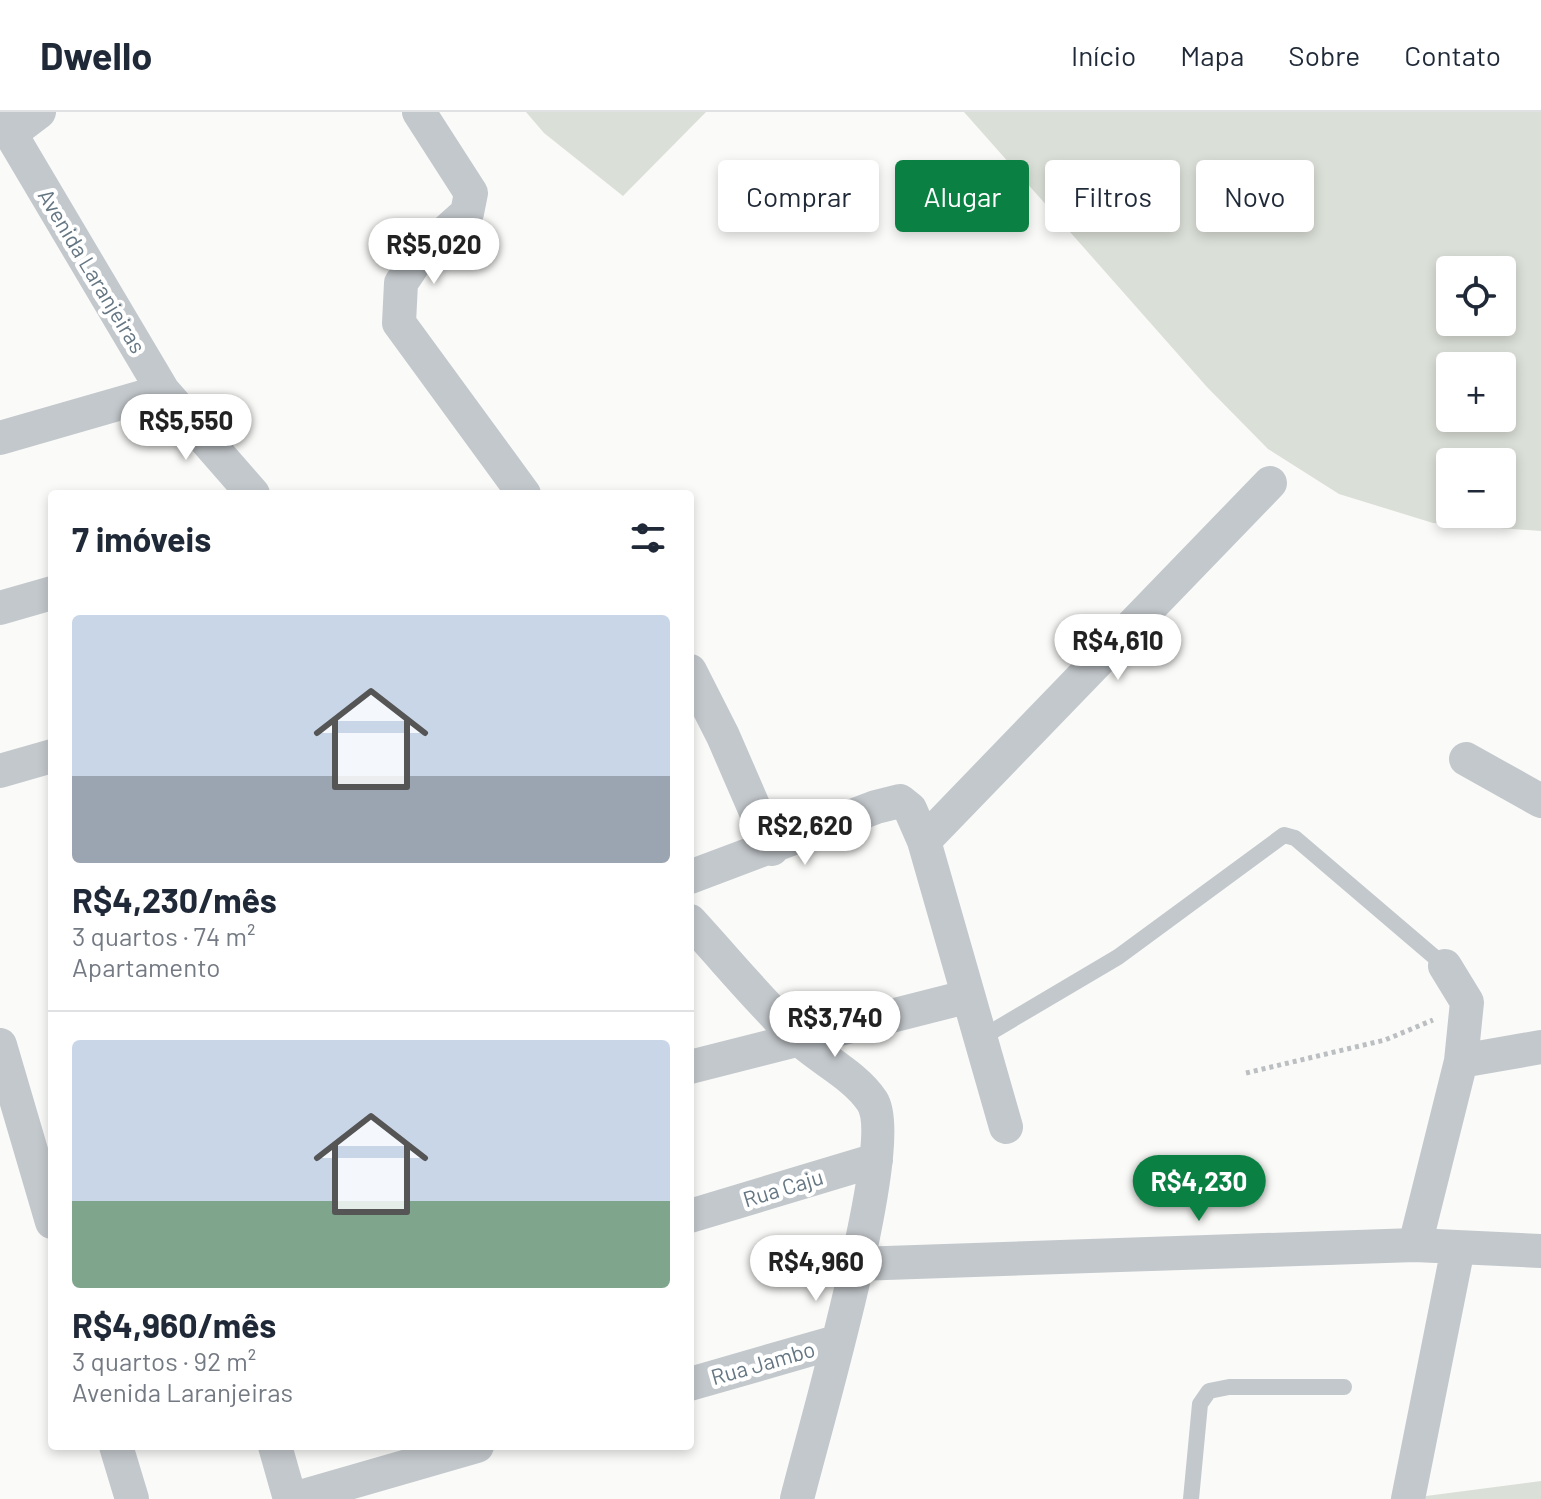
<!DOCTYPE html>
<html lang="pt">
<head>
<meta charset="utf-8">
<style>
	body { margin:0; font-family:Barlow,sans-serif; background:#f6f6f7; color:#1f2937; height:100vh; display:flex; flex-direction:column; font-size:30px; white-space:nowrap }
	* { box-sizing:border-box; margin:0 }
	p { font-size:26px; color:#747a83 }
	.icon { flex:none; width:44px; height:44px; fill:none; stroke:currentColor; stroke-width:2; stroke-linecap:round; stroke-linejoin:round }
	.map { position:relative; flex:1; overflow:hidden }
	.sheet { position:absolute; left:48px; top:378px; width:646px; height:960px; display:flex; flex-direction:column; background:#fff; border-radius:8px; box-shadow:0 4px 12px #0003 }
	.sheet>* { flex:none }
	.top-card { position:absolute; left:718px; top:48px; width:702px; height:72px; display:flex; gap:16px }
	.controls { position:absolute; left:1436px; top:144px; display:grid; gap:16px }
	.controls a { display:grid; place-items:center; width:80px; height:80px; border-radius:8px; background:#fff; box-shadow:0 4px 12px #0003; font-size:40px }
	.price { position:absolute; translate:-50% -68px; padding:0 18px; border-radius:28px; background:#fff; color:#222; font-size:26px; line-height:52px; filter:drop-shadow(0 2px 4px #0008) }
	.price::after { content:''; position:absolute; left:50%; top:48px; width:24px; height:18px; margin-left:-12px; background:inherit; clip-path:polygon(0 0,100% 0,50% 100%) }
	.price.selected { background:#0b8043; color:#fff }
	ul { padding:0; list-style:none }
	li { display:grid; align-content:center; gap:16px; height:424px; padding:0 24px }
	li+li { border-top:2px solid #e0e1e3 }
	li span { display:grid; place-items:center; height:248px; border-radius:8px; color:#555 }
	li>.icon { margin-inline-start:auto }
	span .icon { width:144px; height:144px; fill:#fffc; stroke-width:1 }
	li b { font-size:34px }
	h2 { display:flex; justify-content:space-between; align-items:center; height:96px; padding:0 24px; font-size:34px }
	.tag { padding:0 28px; border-radius:8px; background:#fff; box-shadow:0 4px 12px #0003; font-size:28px; line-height:72px }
	.tag.selected { background:#0b8043; color:#fff }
	header { display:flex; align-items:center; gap:48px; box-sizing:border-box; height:112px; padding:0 40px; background:#fff; border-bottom:2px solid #e0e1e3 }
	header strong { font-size:38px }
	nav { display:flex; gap:44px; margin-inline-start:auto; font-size:28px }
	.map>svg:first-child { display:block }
	.green { fill:#dadfd7; fill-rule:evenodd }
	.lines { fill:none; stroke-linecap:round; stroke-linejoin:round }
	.path { stroke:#bbbfc2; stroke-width:5; stroke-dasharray:4 4; stroke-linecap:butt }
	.lane { stroke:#c3c8cc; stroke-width:16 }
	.street { stroke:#c3c8cc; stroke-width:34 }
	.labels { text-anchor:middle; stroke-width:8; stroke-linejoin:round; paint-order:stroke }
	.street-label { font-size:22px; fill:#657683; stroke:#fff }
</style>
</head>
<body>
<header>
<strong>Dwello</strong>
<nav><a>Início</a><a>Mapa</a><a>Sobre</a><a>Contato</a></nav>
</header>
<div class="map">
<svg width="1541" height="1387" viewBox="0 0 1541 1387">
	<rect width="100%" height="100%" fill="#fafaf8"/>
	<path class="green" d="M526,0H706L623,84L544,21Z
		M964,0H1541V419L1433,411L1339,382L1268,337L1207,275ZM1502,158V210H1450V158ZM1502,254V306H1450V254ZM1450,350H1502V402H1450Z
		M1541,1369V1387H1403Z"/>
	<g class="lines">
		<path class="path" d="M1246,961L1385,928L1433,908"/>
		<path class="lane" d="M981,926L1118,845L1284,723L1295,726L1445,854
			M1191,1387L1200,1292L1209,1279L1229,1275H1344"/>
		<path class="street" d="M419,0L471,81L467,101L419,144L401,171L399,211L524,382
			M0,4L163,279L253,382
			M10,22L39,0
			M0,326L163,279
			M0,496L52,481
			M690,559L723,624L772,737
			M1466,647L1541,689
			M0,659L52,644
			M924,729L1270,371
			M690,765L876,695L900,689L910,697L924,729L1006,1015
			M690,809C726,848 760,890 798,926C820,947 855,963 872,989C900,1031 812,1325 797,1387
			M0,933L52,1110
			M1461,949L1541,935
			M690,955L966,885
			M690,1104L876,1048
			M1415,1133L1461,949L1467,890L1445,854
			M857,1152L1415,1133L1541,1139
			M690,1272L836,1230
			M116,1334L132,1387
			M275,1334L290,1387
			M293,1387L477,1334
			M1408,1387L1458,1136"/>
	</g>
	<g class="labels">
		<g class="street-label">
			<text transform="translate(92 159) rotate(59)" y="8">Avenida Laranjeiras</text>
			<text transform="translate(783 1076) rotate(-17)" y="8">Rua Caju</text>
			<text transform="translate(763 1251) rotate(-16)" y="8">Rua Jambo</text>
		</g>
	</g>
</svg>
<div class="controls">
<a><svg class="icon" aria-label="locate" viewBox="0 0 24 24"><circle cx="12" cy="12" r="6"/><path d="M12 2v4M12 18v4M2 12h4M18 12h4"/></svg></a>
<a>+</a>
<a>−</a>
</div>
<b class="price" style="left:434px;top:174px">R$5,020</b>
<b class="price" style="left:186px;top:350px">R$5,550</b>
<b class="price" style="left:1118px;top:570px">R$4,610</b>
<b class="price" style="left:805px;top:755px">R$2,620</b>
<b class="price" style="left:835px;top:947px">R$3,740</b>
<b class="price selected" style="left:1199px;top:1111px">R$4,230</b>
<b class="price" style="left:816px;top:1191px">R$4,960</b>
<div class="top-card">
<a class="tag">Comprar</a>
<a class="tag selected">Alugar</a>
<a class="tag">Filtros</a>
<a class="tag">Novo</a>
</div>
<section class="sheet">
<h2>7 imóveis<svg class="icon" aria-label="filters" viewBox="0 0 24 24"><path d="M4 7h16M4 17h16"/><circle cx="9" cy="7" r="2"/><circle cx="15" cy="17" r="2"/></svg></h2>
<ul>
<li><span style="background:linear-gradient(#c9d6e8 65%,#9aa5b1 0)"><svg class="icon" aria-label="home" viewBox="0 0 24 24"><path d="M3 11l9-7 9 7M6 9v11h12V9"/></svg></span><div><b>R$4,230/mês</b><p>3 quartos · 74 m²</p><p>Apartamento</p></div></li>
<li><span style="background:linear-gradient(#c9d6e8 65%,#7fa58c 0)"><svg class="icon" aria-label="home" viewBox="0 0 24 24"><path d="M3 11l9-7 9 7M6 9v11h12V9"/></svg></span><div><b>R$4,960/mês</b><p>3 quartos · 92 m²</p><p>Avenida Laranjeiras</p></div></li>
</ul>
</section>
</div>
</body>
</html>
